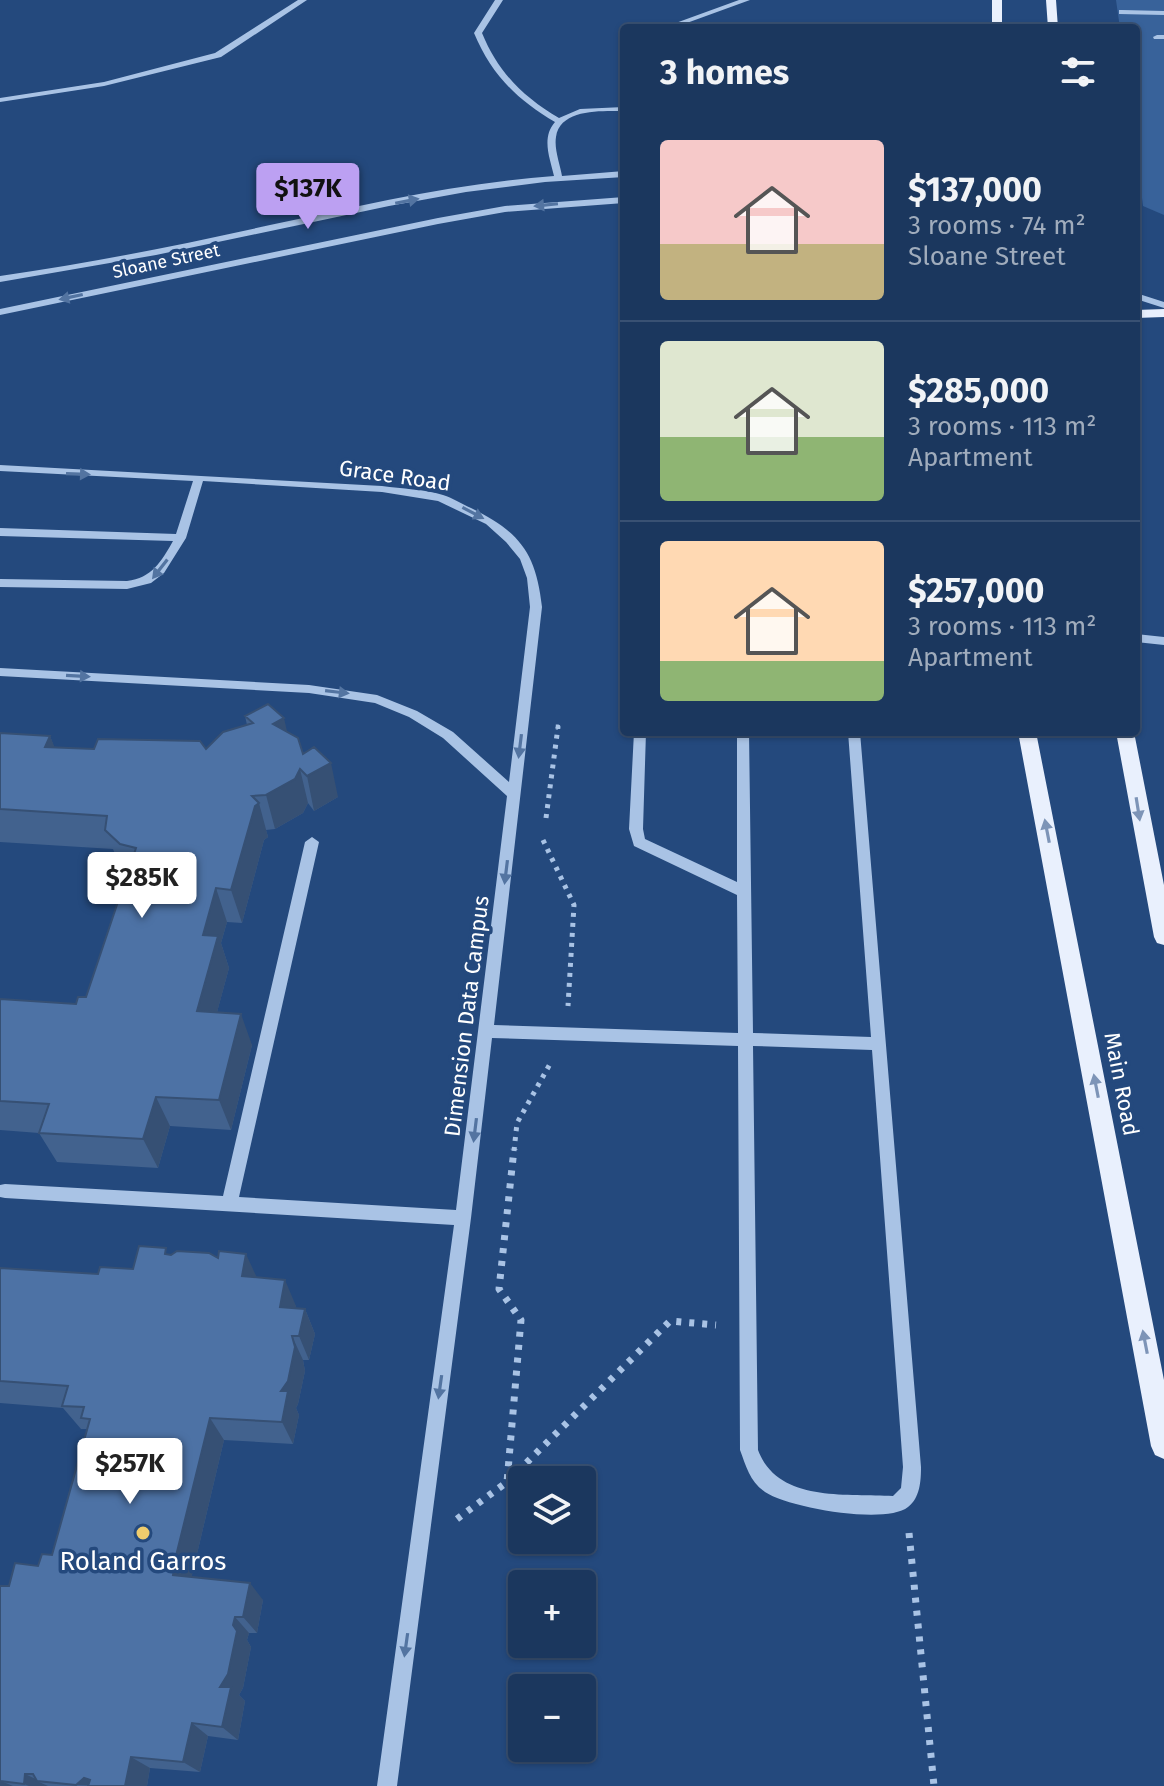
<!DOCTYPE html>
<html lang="en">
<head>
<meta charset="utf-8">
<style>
	body { margin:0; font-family:"Fira Sans",sans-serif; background:#284267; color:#f1f3f6; height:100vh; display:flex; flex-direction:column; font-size:30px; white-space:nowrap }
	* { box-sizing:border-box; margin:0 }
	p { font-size:26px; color:#a0acbc }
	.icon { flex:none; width:44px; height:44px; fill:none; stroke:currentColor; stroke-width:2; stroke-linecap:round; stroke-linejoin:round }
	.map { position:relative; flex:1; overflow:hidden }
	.panel { position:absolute; left:620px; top:24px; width:520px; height:712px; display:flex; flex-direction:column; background:#1b375e; border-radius:8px; box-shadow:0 2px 6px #0004,0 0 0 2px #395173 }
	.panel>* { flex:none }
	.fabs { position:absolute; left:508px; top:1466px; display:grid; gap:16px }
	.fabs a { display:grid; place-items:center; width:88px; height:88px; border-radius:8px; background:#1b375e; box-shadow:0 2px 6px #0004,0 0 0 2px #395173; font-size:40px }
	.price { position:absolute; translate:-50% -68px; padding:0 18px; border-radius:8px; background:#fff; color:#222; font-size:26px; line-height:52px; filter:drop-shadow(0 2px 4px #0008) }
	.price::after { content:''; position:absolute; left:50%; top:48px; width:24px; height:18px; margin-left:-12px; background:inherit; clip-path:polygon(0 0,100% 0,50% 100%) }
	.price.on { background:#bca0f2; color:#111 }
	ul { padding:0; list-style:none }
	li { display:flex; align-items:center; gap:24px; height:200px; padding:0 40px }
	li+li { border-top:2px solid #395173 }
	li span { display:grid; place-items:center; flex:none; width:224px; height:160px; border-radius:8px; color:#555 }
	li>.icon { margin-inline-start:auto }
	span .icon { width:96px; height:96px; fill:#fffc; stroke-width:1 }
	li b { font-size:34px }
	h2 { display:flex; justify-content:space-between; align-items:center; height:96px; padding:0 40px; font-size:34px }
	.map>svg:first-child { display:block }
	.green { fill:#38629a }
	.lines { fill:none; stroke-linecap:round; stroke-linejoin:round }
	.path-far1 { stroke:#a9c3e5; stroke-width:5; stroke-dasharray:4 6; stroke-linecap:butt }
	.path { stroke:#a9c3e5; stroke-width:7; stroke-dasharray:5 8; stroke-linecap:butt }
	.minor { fill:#a9c3e5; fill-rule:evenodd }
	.major { fill:#e9f0fd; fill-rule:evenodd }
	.wall { fill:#42628e }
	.shaded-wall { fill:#365074 }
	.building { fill:#4d72a5; stroke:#365074; stroke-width:2 }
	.oneway { fill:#5374a1 }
	.oneway2 { fill:#7d94b7 }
	.poi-dot { fill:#efcc6d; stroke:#24497d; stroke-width:3 }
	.labels { text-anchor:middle; stroke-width:7; stroke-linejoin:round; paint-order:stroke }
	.far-street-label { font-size:18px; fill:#fff; stroke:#24497d }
	.street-label { font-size:22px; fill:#fff; stroke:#24497d }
	.near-poi-label { font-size:26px; fill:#fff; stroke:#24497d }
</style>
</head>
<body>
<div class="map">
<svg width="1164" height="1786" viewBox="0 0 1164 1786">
	<rect width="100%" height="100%" fill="#24497d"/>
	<path class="green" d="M1116,0H1164V215L1143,206L1136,150V28H1120Z"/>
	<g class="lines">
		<path class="path-far1" d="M546,818L558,727H552
			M543,840L574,905L568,1006
			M514,1151L517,1123L550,1064"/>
		<path class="path" d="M508,1481L670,1321L716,1325
			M457,1519L507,1482L521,1320L499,1289L514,1149
			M909,1533L934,1786"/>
		<path class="minor" d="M298,0H307L221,57L104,86L0,102V98L104,82L215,53Z
			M495,0H503L482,33C498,72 523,97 559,118L580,109L624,107V111C603,111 560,108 556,137C554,149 560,164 562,176L624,171V177L545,182L466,192L389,206L156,255L0,282V276C91,263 181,245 270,225C363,205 458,183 554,176C550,158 541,138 555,122C517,100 491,74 474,33Z
			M739,0H750L673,28H662Z
			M1122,10L1164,11V15L1119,14V10Z
			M1157,35H1164V39H1154L1153,37Z
			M624,197V203L505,212L438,224L0,315V309L438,218L505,206Z
			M1136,293L1164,302V308L1136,299Z
			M0,465L382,486C402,489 424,489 443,495C453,498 462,504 471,508C520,532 536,553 542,607L494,1025L738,1033L737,895L634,846L629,829L634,732H646L643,829L645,839L737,882V732H749L753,1033L871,1037L848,732H860L921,1467C921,1481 920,1498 908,1507C886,1525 789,1508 765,1492C750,1482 746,1466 740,1450L738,1046L492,1038L471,1218L397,1786H377L454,1225L5,1198L0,1197V1185L5,1184L223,1196L305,842L312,837L319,842L239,1197L456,1210L507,796L443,738L409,717L375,703L309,693L0,676V668L309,685L377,695L417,711L453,732L509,782L530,607L527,578L520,559L506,542L486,524L438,501L382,492L203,481L186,538L164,573L151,583L127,589L0,587V579L127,581C152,578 161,562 173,541L0,536V528L176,534L193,481L0,471ZM753,1046L872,1050L903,1467L901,1488L893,1496C846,1493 778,1503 758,1450Z
			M1136,634L1164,637V645L1136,642Z"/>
		<path class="major" d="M992,0H1002V28H992Z
			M1046,0H1056L1058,28H1048Z
			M1164,309V317L1136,318V310Z
			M1018,732H1036L1164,1380V1459L1155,1455L1151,1446Z
			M1116,732H1134L1164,885V945L1157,943L1154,937Z"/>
	</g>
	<path class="wall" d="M245,716L287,732L338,797L314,811L308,803L303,813L275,829L266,830L268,837L264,840L242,923L227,922L221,943L229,968L217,1012L252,1045L231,1130L170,1126L158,1168L57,1162L39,1133L0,1130V999L76,1004L86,997L128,872L119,864L113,849L0,842V733L50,736L54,747L94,749H206L247,725Z
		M169,1255L257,1278L296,1306L295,1308L305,1309L315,1334L309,1360H303L305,1371L298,1404L296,1408L299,1415L293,1444L224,1440L192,1575V1577L263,1600L257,1633H249L247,1640L251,1647L243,1688L239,1695L245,1701L238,1740L208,1736L200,1772L150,1768L147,1786H0L9,1586L52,1555L87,1429H81L63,1408L0,1403V1268L98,1274L133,1269Z"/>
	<path class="shaded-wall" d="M284,718L292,753L273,724Z
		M50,736L64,770L45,747Z
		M331,763L338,797L314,811L307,776Z
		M300,769L308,803L303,813L275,829L266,795Z
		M259,803L268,837L264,840L242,923L231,890L255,806Z
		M216,888L227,922L221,943L229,968L209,1042L197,1011L203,935Z
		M241,1014L252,1045L231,1130L219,1100Z
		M156,1097L170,1126L158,1168L143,1139Z
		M246,1254L258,1280L242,1276Z
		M285,1280L296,1306L291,1332L280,1307Z
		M305,1309L315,1334L309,1360L299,1336Z
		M292,1336L303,1360L305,1371L298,1404L296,1408L299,1415L293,1444L282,1422L281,1391Z
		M210,1418L224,1440L192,1575L190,1593L173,1575L176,1556Z
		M250,1583L263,1600L257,1633L243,1617Z
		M235,1617L249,1633L247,1640L251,1647L243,1688L239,1695L245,1701L238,1740L222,1727L220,1687Z
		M192,1723L208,1736L200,1772L183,1762Z
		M131,1757L150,1768L147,1786H125Z
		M25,1774L42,1782L37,1781L48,1786H29L24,1784Z
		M84,1778L100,1786L76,1785Z
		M0,1781H1L13,1786H0Z"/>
	<path class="building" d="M268,704L284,718L273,724L298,738L303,754L314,747L331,763L307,776L300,769L295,779L266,795L252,796L259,803L255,806L231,890L216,888L203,935L218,936L197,1011L241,1014L219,1100L156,1097L143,1139L39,1133L49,1104L0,1101V999L76,1004L78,997H86L136,848L120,844L105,830L107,816L0,809V733L50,736L45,747L94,749L98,739L200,741L206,749L223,732L253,723L245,716Z
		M139,1246L166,1248L165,1254L171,1255L177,1251L209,1253L218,1258L219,1251L246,1254L242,1276L285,1280L280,1307L305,1309L299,1336H292L295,1347L288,1381L281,1391H288L282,1422L210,1418L176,1556L173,1575L250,1583L243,1617H235L233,1625L237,1631L228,1674L220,1687H231L222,1727L192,1723L183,1762L131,1757L125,1786H88L90,1780L84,1778L76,1785L37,1781L33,1774H25L24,1784L0,1781V1586H9L15,1563L38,1566L42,1554L52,1555L90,1419L81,1418L84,1407L62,1406L68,1386L0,1381V1268L98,1274L100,1267L133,1269Z"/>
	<defs><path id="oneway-solid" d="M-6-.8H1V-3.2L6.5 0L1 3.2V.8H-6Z" transform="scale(2)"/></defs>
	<g class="oneway">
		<use href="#oneway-solid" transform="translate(407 201) rotate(-11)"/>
		<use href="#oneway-solid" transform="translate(546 205) rotate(174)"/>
		<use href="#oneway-solid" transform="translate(71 297) rotate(168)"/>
		<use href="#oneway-solid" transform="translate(78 474) rotate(2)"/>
		<use href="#oneway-solid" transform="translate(473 513) rotate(28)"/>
		<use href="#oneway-solid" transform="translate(160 569) rotate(128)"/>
		<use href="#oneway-solid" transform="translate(78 676) rotate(3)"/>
		<use href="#oneway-solid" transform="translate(337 692) rotate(7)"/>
		<use href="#oneway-solid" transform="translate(520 746) rotate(97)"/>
		<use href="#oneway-solid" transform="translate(506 872) rotate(97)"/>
		<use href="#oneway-solid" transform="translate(475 1130) rotate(97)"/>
		<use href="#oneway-solid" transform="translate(440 1387) rotate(98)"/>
		<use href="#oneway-solid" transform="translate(406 1645) rotate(98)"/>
	</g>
	<g class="oneway2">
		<use href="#oneway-solid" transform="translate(1138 809) rotate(81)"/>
		<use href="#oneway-solid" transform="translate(1047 831) rotate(-101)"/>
		<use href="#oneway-solid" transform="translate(1096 1086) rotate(-101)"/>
		<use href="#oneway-solid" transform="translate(1145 1342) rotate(-101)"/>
	</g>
	<circle class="poi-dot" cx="143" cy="1533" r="8"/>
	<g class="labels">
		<g class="far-street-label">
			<text transform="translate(166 261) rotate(-12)" y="6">Sloane Street</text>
		</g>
		<g class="street-label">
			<text transform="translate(395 475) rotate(8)" y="8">Grace Road</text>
			<text transform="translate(466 1016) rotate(-83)" y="8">Dimension Data Campus</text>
			<text transform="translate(1122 1084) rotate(79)" y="8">Main Road</text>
		</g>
		<g class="near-poi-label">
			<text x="143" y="1570">Roland Garros</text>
		</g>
	</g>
</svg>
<div class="fabs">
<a><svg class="icon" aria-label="layers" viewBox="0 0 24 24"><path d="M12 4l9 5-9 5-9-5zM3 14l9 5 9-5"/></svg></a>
<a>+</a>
<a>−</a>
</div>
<b class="price on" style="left:308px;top:231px">$137K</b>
<b class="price" style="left:142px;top:920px">$285K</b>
<b class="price" style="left:130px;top:1506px">$257K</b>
<section class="panel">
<h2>3 homes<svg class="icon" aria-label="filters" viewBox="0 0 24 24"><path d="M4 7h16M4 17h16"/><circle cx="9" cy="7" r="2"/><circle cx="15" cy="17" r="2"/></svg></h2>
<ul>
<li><span style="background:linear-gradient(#f6c9c9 65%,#c2b280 0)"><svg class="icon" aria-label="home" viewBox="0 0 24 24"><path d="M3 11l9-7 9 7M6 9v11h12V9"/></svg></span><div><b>$137,000</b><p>3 rooms · 74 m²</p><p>Sloane Street</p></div></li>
<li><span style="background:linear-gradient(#dfe7d0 60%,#8fb573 0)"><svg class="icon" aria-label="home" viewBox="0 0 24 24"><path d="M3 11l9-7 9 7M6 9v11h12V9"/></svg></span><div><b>$285,000</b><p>3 rooms · 113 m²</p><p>Apartment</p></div></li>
<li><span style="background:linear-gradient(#ffd9b3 75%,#8fb573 0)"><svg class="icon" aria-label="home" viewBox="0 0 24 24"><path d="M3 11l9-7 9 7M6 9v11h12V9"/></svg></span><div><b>$257,000</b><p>3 rooms · 113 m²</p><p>Apartment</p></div></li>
</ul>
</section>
</div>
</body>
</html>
